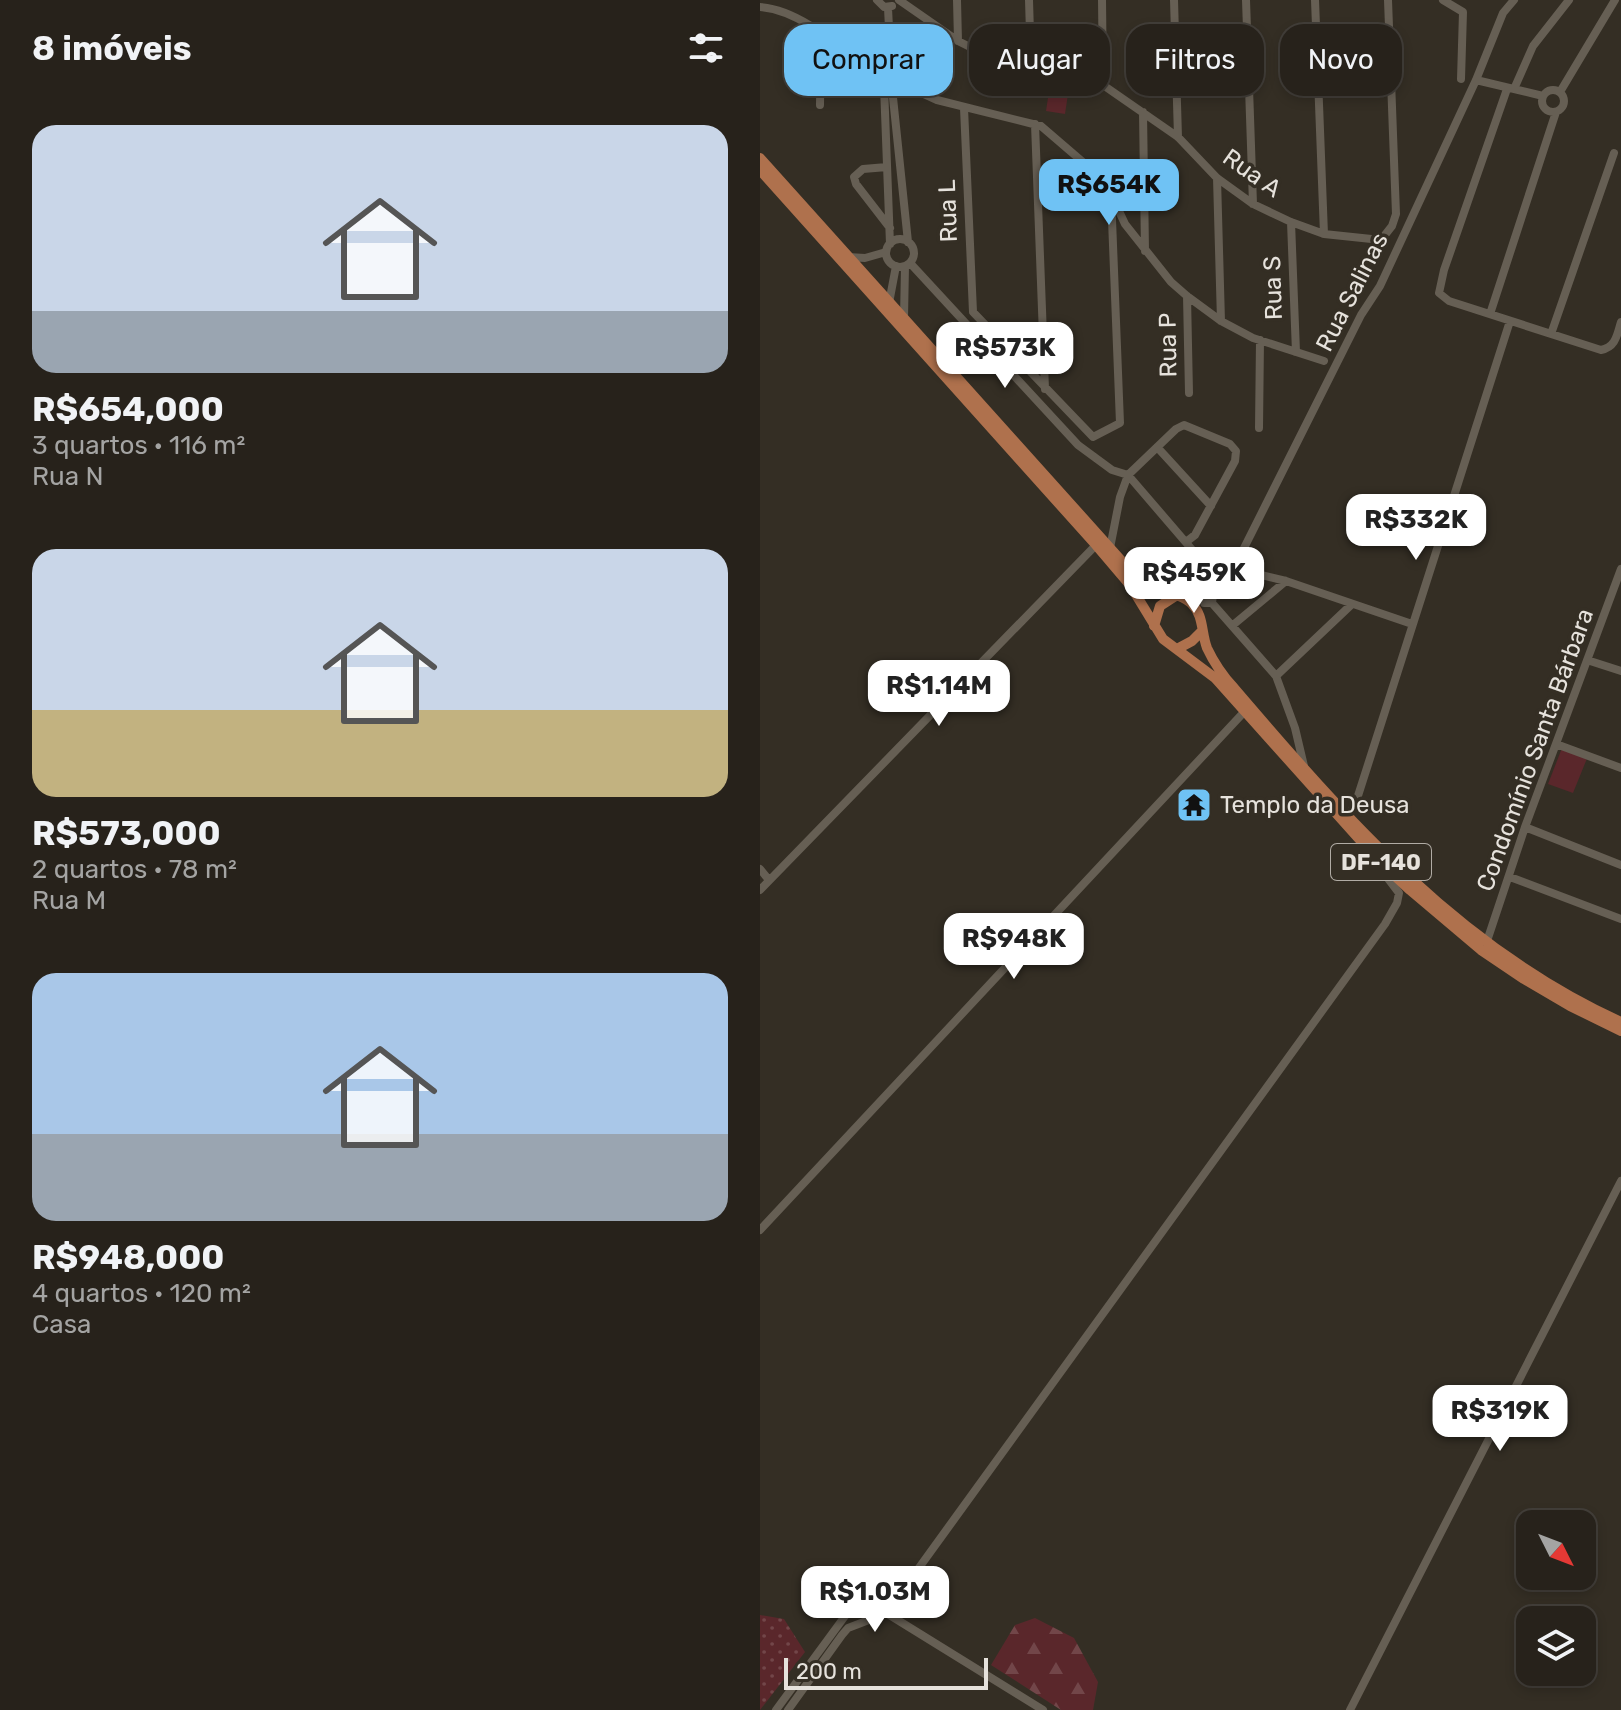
<!DOCTYPE html>
<html lang="pt">
<head>
<meta charset="utf-8">
<style>
	body { margin:0; font-family:Rubik,sans-serif; background:#332f28; color:#f1f3f6; height:100vh; display:flex; flex-direction:column; font-size:30px; white-space:nowrap }
	* { box-sizing:border-box; margin:0 }
	p { font-size:26px; color:#a4a4a3 }
	.icon { flex:none; width:44px; height:44px; fill:none; stroke:currentColor; stroke-width:2; stroke-linecap:round; stroke-linejoin:round }
	.map { position:relative; flex:1; overflow:hidden }
	.side { display:flex; flex-direction:column; background:#27221b; width:760px }
	.side>* { flex:none }
	.top-card { position:absolute; left:24px; top:24px; width:716px; height:72px; display:flex; gap:16px }
	.needle { width:52px; rotate:132deg }
	.buttons { position:absolute; left:756px; top:1510px; display:grid; gap:16px }
	.buttons a { display:grid; place-items:center; width:80px; height:80px; border-radius:16px; background:#27221b; box-shadow:0 4px 12px #0003,0 0 0 2px #433f3a; font-size:40px }
	.scale { position:absolute; left:24px; bottom:20px; width:204px; box-sizing:border-box; padding-left:8px; border:4px solid #e6e2dc; border-top:0; font-size:22px; line-height:28px; white-space:nowrap; color:#e6e2dc; -webkit-text-stroke:6px #342e24; paint-order:stroke }
	.price { position:absolute; translate:-50% -68px; padding:0 18px; border-radius:16px; background:#fff; color:#222; font-size:26px; line-height:52px; filter:drop-shadow(0 2px 4px #0008) }
	.price::after { content:''; position:absolute; left:50%; top:48px; width:24px; height:18px; margin-left:-12px; background:inherit; clip-path:polygon(0 0,100% 0,50% 100%) }
	.price.on { background:#6fc2f4; color:#111 }
	ul { padding:0; list-style:none }
	li { display:grid; align-content:center; gap:16px; height:424px; padding:0 32px }
	li span { display:grid; place-items:center; height:248px; border-radius:24px; color:#555 }
	li>.icon { margin-inline-start:auto }
	span .icon { width:144px; height:144px; fill:#fffc; stroke-width:1 }
	li b { font-size:34px }
	h2 { display:flex; justify-content:space-between; align-items:center; height:96px; padding:0 32px; font-size:34px }
	.pill { padding:0 28px; border-radius:24px; background:#27221b; box-shadow:0 4px 12px #0003,0 0 0 2px #433f3a; font-size:28px; line-height:72px }
	.pill.on { background:#6fc2f4; color:#111 }
	main { display:flex; flex:1; min-height:0 }
	.map>svg:first-child { display:block }
	.grass { fill:url(#grass-dots) }
	.forest { fill:url(#forest-firs) }
	.pitch { fill:#5a272b }
	.lines { fill:none; stroke-linecap:round; stroke-linejoin:round }
	.minor { stroke:#665f54; stroke-width:8 }
	.major { stroke:#af714d; stroke-width:10 }
	.labels { text-anchor:middle; stroke-width:7; stroke-linejoin:round; paint-order:stroke }
	.shield { fill:#342e24; stroke:#b1aca5; stroke-width:2 }
	.shield-label { font-size:22px; font-weight:bold; fill:#e6e2dc }
	.street-label { font-size:24px; fill:#e6e2dc; stroke:#342e24 }
	.poi-label { font-size:24px; fill:#e6e2dc; stroke:#342e24; text-anchor:start }
</style>
</head>
<body>
<main>
<section class="side">
<h2>8 imóveis<svg class="icon" aria-label="filters" viewBox="0 0 24 24"><path d="M4 7h16M4 17h16"/><circle cx="9" cy="7" r="2"/><circle cx="15" cy="17" r="2"/></svg></h2>
<ul>
<li><span style="background:linear-gradient(#c9d6e8 75%,#9aa5b1 0)"><svg class="icon" aria-label="home" viewBox="0 0 24 24"><path d="M3 11l9-7 9 7M6 9v11h12V9"/></svg></span><div><b>R$654,000</b><p>3 quartos · 116 m²</p><p>Rua N</p></div></li>
<li><span style="background:linear-gradient(#c9d6e8 65%,#c2b280 0)"><svg class="icon" aria-label="home" viewBox="0 0 24 24"><path d="M3 11l9-7 9 7M6 9v11h12V9"/></svg></span><div><b>R$573,000</b><p>2 quartos · 78 m²</p><p>Rua M</p></div></li>
<li><span style="background:linear-gradient(#a9c7e8 65%,#9aa5b1 0)"><svg class="icon" aria-label="home" viewBox="0 0 24 24"><path d="M3 11l9-7 9 7M6 9v11h12V9"/></svg></span><div><b>R$948,000</b><p>4 quartos · 120 m²</p><p>Casa</p></div></li>
</ul>
</section>
<div class="map">
<svg width="861" height="1710" viewBox="0 0 861 1710">
	<defs>
		<pattern id="grass-dots" width="8" height="8" patternUnits="userSpaceOnUse" patternTransform="scale(2)"><rect width="8" height="8" fill="#5a272b"/><path d="M2 2h.1M6 6h.1" fill="none" stroke="#724649" stroke-width="1.8" stroke-linecap="round"/></pattern>
		<pattern id="forest-firs" width="22" height="20" patternUnits="userSpaceOnUse" patternTransform="scale(2)"><rect width="22" height="20" fill="#5a272b"/><path d="M5 1l3.5 6h-7zM16 11l3.5 6h-7z" fill="#724649"/></pattern>
	</defs>
	<rect width="100%" height="100%" fill="#342e24"/>
	<path class="grass" d="M0,1615L24,1619L45,1652L0,1710Z"/>
	<path class="forest" d="M275,1618L314,1638L338,1682L333,1710H301L231,1665L255,1625Z"/>
	<path class="pitch" d="M291,78L310,81L305,114L286,111Z
		M802,748L828,756L813,793L788,784Z"/>
	<g class="lines">
		<path class="minor" d="M117,0L124,7L132,6
			M139,0L198,41L222,53L248,62L313,73L343,85L418,137L457,178L493,204L531,222L564,234L621,240L632,226L636,214L628,0
			M197,0L198,41
			M269,0L271,66
			M342,0L343,85
			M414,0L418,137
			M486,0L493,204
			M555,0L564,234
			M683,0L703,12L701,79
			M0,7C44,10 85,53 121,79
			M128,8L131,68
			M121 78a10 10 0 1 1 20 0a10 10 0 1 1-20 0Z
			M716,80L783,96
			M140,83L177,100L281,126L345,181L365,224L411,282L427,296L461,321L493,338L564,361
			M124,86L130,244
			M132,88L148,242
			M747,89L684,270L679,293L689,301L841,350C856,347 857,335 861,322
			M754,89L773,46L809,0
			M782 101a11 11 0 1 1 22 0a11 11 0 1 1-22 0Z
			M800,92L855,0
			M60,105L61,33
			M204,108L213,312L333,437L360,423L351,194
			M383,112L385,251
			M275,124L285,389
			M127,167L103,169L94,177L96,184L130,228
			M457,178L461,321
			M531,222L536,352
			M126 253a14 14 0 1 1 28 0a14 14 0 1 1-28 0Z
			M88,257L105,258L126,252
			M150,263L318,445L352,470L368,475L459,581
			M427,296L429,393
			M129,303L136,266
			M730,314L796,112
			M144,318L145,266
			M791,334L854,153
			M499,428L500,340
			M397,447L451,506
			M350,548L360,497L368,475L416,429L424,425L470,444L476,451L475,461L435,535L426,542
			M473,568L526,581L652,624
			M451,595H443L444,603H452C453,584 470,572 480,556L601,315L620,286L716,80L743,13L754,0
			M452,603L516,676L535,728L544,766
			M473,625L526,581
			M827,660L861,671
			M516,676L591,605
			M796,744L861,768
			M589,815L596,802L750,321
			M765,827L861,865
			M0,869L9,880
			M750,877L861,919
			M0,890L336,545
			M726,944L765,827L861,569
			M0,1230L485,711
			M104 1608a10 10 0 1 1 20 0a10 10 0 1 1-20 0Z
			M123,1604L140,1594L625,924L637,903L639,893L617,864
			M123,1611L283,1710
			M16,1710L88,1612L105,1603
			M28,1710L82,1635L88,1628L114,1618
			M590,1710L861,1181"/>
		<path class="major" d="M0,158L368,568C378,576 387,583 398,588C409,593 422,595 431,603C444,615 441,632 447,648C454,663 463,676 474,688C586,819 701,950 861,1022
			M0,170L336,545L370,585L403,639L455,678L617,859L650,890L721,950L764,979L810,1006L861,1031
			M394,626L400,606L417,595
			M417,649L432,641L442,631"/>
	</g>
	<defs>
		<symbol id="temple-square" viewBox="-11 -11 22 22"><rect x="-9" y="-9" width="18" height="18" rx="4" fill="#6fc2f4" stroke="#342e24"/><path d="M0-6L5-2H3V0L6.5 2.5H4V6H1.5V3h-3V6H-4V2.5H-6.5L-3 0V-2H-5Z" fill="#111"/></symbol>
	</defs>
	<g fill-rule="evenodd">
		<use href="#temple-square" x="414" y="785" width="40" height="40"/>
	</g>
	<g class="labels">
		<rect class="shield" x="571" y="844" width="100" height="36" rx="6"/>
		<g class="shield-label">
			<text x="621" y="870">DF-140</text>
		</g>
		<g class="street-label">
			<text transform="translate(492 173) rotate(35)" y="8">Rua A</text>
			<text transform="translate(188 211) rotate(-92)" y="8">Rua L</text>
			<text transform="translate(513 288) rotate(-92)" y="8">Rua S</text>
			<text transform="translate(592 292) rotate(-63)" y="8">Rua Salinas</text>
			<text transform="translate(408 345) rotate(-91)" y="8">Rua P</text>
			<text transform="translate(775 750) rotate(-70)" y="8">Condomínio Santa Bárbara</text>
		</g>
		<g class="poi-label">
			<text x="460" y="813">Templo da Deusa</text>
		</g>
	</g>
</svg>
<div class="buttons">
<a><svg class="needle" viewBox="-14 -14 28 28"><path d="M0-13l5 13h-10z" fill="#e53935"/><path d="M0 13l5-13h-10z" fill="#a4a4a3"/></svg></a>
<a><svg class="icon" aria-label="layers" viewBox="0 0 24 24"><path d="M12 4l9 5-9 5-9-5zM3 14l9 5 9-5"/></svg></a>
</div>
<div class="scale">200 m</div>
<b class="price on" style="left:349px;top:227px">R$654K</b>
<b class="price" style="left:245px;top:390px">R$573K</b>
<b class="price" style="left:656px;top:562px">R$332K</b>
<b class="price" style="left:434px;top:615px">R$459K</b>
<b class="price" style="left:179px;top:728px">R$1.14M</b>
<b class="price" style="left:254px;top:981px">R$948K</b>
<b class="price" style="left:740px;top:1453px">R$319K</b>
<b class="price" style="left:115px;top:1634px">R$1.03M</b>
<div class="top-card">
<a class="pill on">Comprar</a>
<a class="pill">Alugar</a>
<a class="pill">Filtros</a>
<a class="pill">Novo</a>
</div>
</div>
</main>
</body>
</html>
